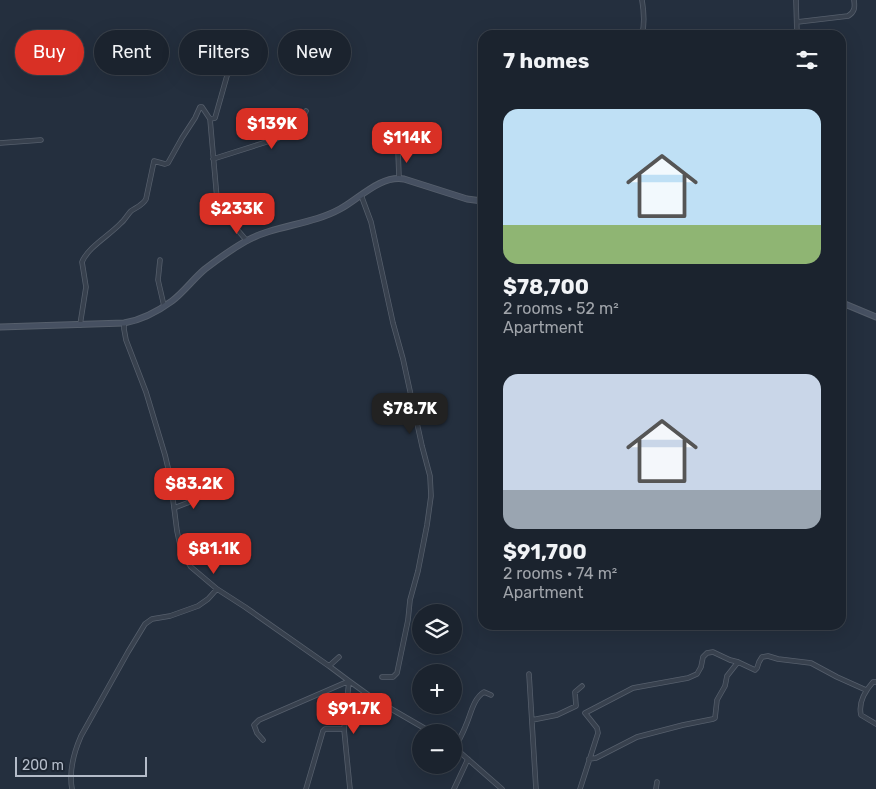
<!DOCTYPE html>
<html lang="en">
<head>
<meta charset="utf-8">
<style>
	body { margin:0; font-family:Rubik,sans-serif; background:#242b36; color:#f1f3f6; height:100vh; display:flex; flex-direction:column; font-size:19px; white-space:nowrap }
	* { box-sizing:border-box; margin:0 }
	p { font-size:16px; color:#a0a4aa }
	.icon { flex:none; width:28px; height:28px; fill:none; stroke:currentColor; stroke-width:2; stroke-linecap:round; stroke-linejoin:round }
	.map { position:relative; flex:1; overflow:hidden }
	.details { position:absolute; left:478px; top:30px; width:368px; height:600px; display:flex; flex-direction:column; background:#1b232e; border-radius:15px; box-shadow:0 5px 20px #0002,0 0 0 1px #39404a }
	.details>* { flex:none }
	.banner { position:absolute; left:15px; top:30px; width:388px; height:45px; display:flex; gap:10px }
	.tools { position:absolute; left:412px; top:604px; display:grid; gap:10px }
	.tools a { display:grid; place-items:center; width:50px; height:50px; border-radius:50%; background:#1b232e; box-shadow:0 5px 20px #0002,0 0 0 1px #39404a; font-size:25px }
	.scale { position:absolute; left:15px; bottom:12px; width:132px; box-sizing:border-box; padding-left:5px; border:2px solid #b4bcc9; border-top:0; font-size:14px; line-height:18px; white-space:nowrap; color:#b4bcc9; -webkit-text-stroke:4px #1d2633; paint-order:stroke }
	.price { position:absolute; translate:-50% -42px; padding:0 11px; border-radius:10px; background:#d93025; color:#fff; font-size:16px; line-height:32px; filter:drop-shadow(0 1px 2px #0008) }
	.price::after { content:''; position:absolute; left:50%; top:30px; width:15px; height:11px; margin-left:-8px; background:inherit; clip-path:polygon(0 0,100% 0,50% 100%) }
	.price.active { background:#222; color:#fff }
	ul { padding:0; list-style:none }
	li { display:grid; align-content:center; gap:10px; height:265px; padding:0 25px }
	li span { display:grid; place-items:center; height:155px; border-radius:15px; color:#555 }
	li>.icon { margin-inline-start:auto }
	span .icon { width:90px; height:90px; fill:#fffc; stroke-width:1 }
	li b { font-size:21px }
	h2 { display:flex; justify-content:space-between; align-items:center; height:60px; padding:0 25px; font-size:21px }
	.chip { padding:0 18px; border-radius:22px; background:#1b232e; box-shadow:0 5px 20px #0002,0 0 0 1px #39404a; font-size:18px; line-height:45px }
	.chip.active { background:#d93025; color:#fff }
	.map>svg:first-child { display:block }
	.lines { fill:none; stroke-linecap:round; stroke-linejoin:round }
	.street-casing { stroke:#565f6c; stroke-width:5.5 }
	.secondary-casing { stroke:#565f6c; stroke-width:7 }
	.street { stroke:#38414e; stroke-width:4 }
	.secondary { stroke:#465061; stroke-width:5 }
</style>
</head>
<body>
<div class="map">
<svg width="876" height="789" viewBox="0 0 876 789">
	<rect width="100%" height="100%" fill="#242f3e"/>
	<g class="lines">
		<defs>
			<path id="street" d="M642,0C644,12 645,23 642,35
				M796,0L797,35
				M797,22L848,16C855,12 855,7 854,0
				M210,119L217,199L223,213L247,241
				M0,143L41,140
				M398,149L399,178
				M213,159L276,139L296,130L306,111
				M361,195L371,222L393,323L403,359L422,446L430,476L431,496L427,525L418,571L410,600L408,620L397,673L393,677H382
				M160,260L158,280L164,306
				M124,323V329L126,340L146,392L165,455L170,476L177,531L180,545L183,554L191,567L217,589L245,607L329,666L349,681L374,699L431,732
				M80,325L86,287L82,262C88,247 110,235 121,223C125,220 127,215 131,211C137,207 143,205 146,199L154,161L165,164L168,163L182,138L195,118L200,107H202L210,119L215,118L234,51
				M174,508L187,503L206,492
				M329,666L339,657
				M529,674L536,789
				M876,682H873C865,691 858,702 861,715L876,724
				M532,720L557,715L576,706L575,692L582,686
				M263,740L257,733L254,725L259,720L349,681L344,729L350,789
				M454,747L502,789
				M455,748C459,740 463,733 466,725C471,714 473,699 484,692L491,695
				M589,759L596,758L637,737L683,725L713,719L715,718L717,700L725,686L727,676L738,662
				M72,789C69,772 74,752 81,736L128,652L145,624L152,619L170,616L198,606L208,599L217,589
				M306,789L323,731L325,729H344
				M454,789L468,759
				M580,789L598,733L597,728L585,713L633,688L688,678L697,674L701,667L703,657L707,653L713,652L730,660L738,662L755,670L757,668L759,662L762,657L768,656L778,659L811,663L837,677L866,690
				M656,789L657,782"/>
			<path id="secondary" d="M840,302L876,317
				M0,327L124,323C142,320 157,312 172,301C184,292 193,279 205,269C218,259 232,249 246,241C275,225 311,225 340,209C359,199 380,175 404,179L467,199L482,201"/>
		</defs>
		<use href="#street" class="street-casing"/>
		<use href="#secondary" class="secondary-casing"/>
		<use href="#street" class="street"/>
		<use href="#secondary" class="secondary"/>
	</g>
</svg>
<div class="tools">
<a><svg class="icon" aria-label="layers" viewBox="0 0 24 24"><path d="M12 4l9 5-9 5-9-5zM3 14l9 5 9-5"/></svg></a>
<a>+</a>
<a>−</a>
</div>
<div class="scale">200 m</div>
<b class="price" style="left:272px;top:150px">$139K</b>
<b class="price" style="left:407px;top:164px">$114K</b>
<b class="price" style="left:237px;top:235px">$233K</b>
<b class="price active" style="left:410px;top:435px">$78.7K</b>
<b class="price" style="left:194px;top:510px">$83.2K</b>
<b class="price" style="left:214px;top:575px">$81.1K</b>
<b class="price" style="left:354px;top:735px">$91.7K</b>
<div class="banner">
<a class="chip active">Buy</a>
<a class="chip">Rent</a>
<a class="chip">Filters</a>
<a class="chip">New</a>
</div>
<section class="details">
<h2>7 homes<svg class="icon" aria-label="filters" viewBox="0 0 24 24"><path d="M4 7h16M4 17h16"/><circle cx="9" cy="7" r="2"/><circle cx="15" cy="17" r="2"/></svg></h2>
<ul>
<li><span style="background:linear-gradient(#bfe0f5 75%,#8fb573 0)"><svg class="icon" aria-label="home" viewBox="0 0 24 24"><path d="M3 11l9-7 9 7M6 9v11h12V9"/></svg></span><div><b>$78,700</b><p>2 rooms · 52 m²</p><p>Apartment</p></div></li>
<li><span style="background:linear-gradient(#c9d6e8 75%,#9aa5b1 0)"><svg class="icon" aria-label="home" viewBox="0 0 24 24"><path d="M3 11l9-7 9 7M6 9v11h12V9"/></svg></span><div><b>$91,700</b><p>2 rooms · 74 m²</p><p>Apartment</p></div></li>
</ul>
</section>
</div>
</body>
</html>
